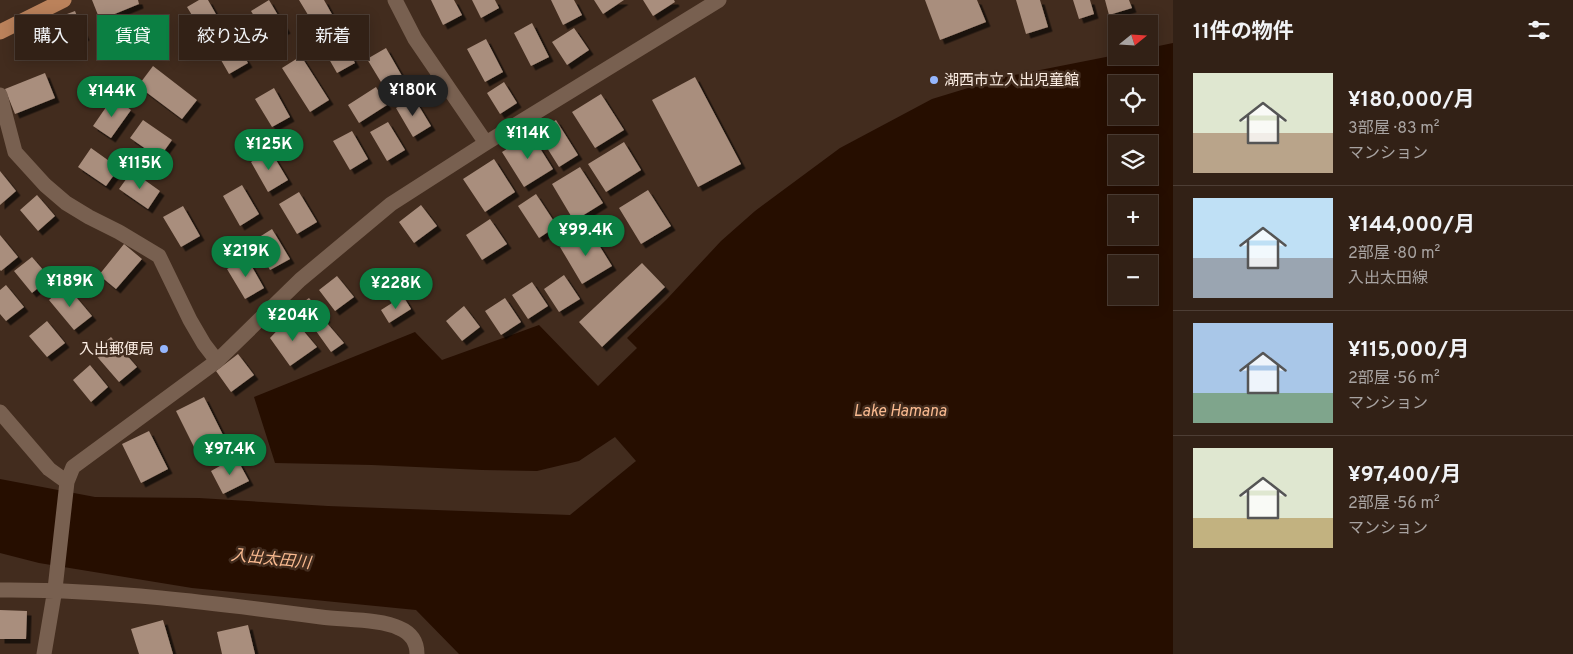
<!DOCTYPE html>
<html lang="ja">
<head>
<meta charset="utf-8">
<style>
	body { margin:0; font-family:Overpass,"Noto Sans JP",sans-serif; background:#3d2e23; color:#f1f3f6; height:100vh; display:flex; flex-direction:column; font-size:19px; white-space:nowrap }
	* { box-sizing:border-box; margin:0 }
	p { font-size:16px; color:#a8a3a1 }
	.icon { flex:none; width:28px; height:28px; fill:none; stroke:currentColor; stroke-width:2; stroke-linecap:round; stroke-linejoin:round }
	.map { position:relative; flex:1; overflow:hidden }
	.panel { display:flex; flex-direction:column; background:#322116; width:400px }
	.panel>* { flex:none }
	.banner { position:absolute; left:15px; top:15px; width:475px; height:45px; display:flex; gap:10px }
	.needle { width:32px; rotate:72deg }
	.controls { position:absolute; left:1108px; top:15px; display:grid; gap:10px }
	.controls a { display:grid; place-items:center; width:50px; height:50px; border-radius:0px; background:#322116; box-shadow:0 2px 12px #0003,0 0 0 1px #4d3e35; font-size:25px }
	.price { position:absolute; translate:-50% -42px; padding:0 11px; border-radius:18px; background:#0b8043; color:#fff; font-size:16px; line-height:32px; filter:drop-shadow(0 1px 2px #0008) }
	.price::after { content:''; position:absolute; left:50%; top:30px; width:15px; height:11px; margin-left:-8px; background:inherit; clip-path:polygon(0 0,100% 0,50% 100%) }
	.price.on { background:#222; color:#fff }
	ul { padding:0; list-style:none }
	li { display:flex; align-items:center; gap:15px; height:125px; padding:0 20px }
	li+li { border-top:1px solid #4d3e35 }
	li span { display:grid; place-items:center; flex:none; width:140px; height:100px; border-radius:0px; color:#555 }
	li>.icon { margin-inline-start:auto }
	span .icon { width:60px; height:60px; fill:#fffc; stroke-width:1 }
	li b { font-size:21px }
	h2 { display:flex; justify-content:space-between; align-items:center; height:60px; padding:0 20px; font-size:21px }
	.tag { padding:0 18px; border-radius:0px; background:#322116; box-shadow:0 2px 12px #0003,0 0 0 1px #4d3e35; font-size:18px; line-height:45px }
	.tag.on { background:#0b8043; color:#fff }
	main { display:flex; flex:1; min-height:0 }
	.map>svg:first-child { display:block }
	.water { fill:#260e00; fill-rule:evenodd }
	.building { fill:#a98e7d; filter:url(#shadow) }
	.lines { fill:none; stroke-linecap:round; stroke-linejoin:round }
	.minor { stroke:#786050; stroke-width:15 }
	.major { stroke:#bb825b; stroke-width:15 }
	.poi-dot { fill:#95b6fd; stroke:#422c1e; stroke-width:2 }
	.labels { text-anchor:middle; stroke-width:5; stroke-linejoin:round; paint-order:stroke }
	.poi-label { font-size:15px; fill:#fbede3; stroke:#422c1e; text-anchor:start }
	.water-label { font-size:16px; font-style:italic; fill:#faba90; stroke:#422c1e }
</style>
</head>
<body>
<main>
<div class="map">
<svg width="1173" height="654" viewBox="0 0 1173 654">
	<defs>
		<filter id="shadow"><feDropShadow dx="4.5" dy="4.5" stdDeviation="0" flood-color="#0009"/></filter>
	</defs>
	<rect width="100%" height="100%" fill="#422c1e"/>
	<path class="water" d="M1173,43V654H459L416,610L192,588L39,563L0,553V479L95,497L199,498L328,506L570,515L636,461L615,437L579,461L537,471L482,470L372,465L275,463L254,397L415,332L442,360L539,325L598,386L637,348L627,338L667,299L721,241L755,211L840,148L932,99L1004,77L1116,55L1149,56V48ZM1116,84H1149V116H1116ZM1116,144H1149V176H1116ZM1116,204H1149V236H1116ZM1116,264H1149V296H1116Z"/>
	<path class="building" d="M92,0H138L139,4L100,20Z
		M199,0H208L222,25L204,35L187,7Z
		M269,0L286,29L268,39L251,11Z
		M299,0H324L334,18L316,28Z
		M431,0H454L462,15L443,25Z
		M472,0H495L499,8L481,18Z
		M551,0H574L582,15L563,25Z
		M594,0H624L603,14Z
		M643,0H674L675,2L653,16Z
		M925,0H977L986,22L940,40Z
		M1016,0H1040L1048,27L1026,34Z
		M1073,0H1090L1094,14L1079,19Z
		M1105,0H1129L1132,8L1109,15Z
		M75,11L85,36L45,51L35,26Z
		M532,23L549,57L531,66L514,33Z
		M574,28L589,50L567,65L552,42Z
		M339,34L355,63L337,73L321,45Z
		M231,35L248,63L229,74L213,46Z
		M486,39L503,72L485,82L467,49Z
		M386,48L402,76L384,87L367,59Z
		M301,56L329,100L310,112L282,68Z
		M153,66L197,100L182,119L138,86Z
		M45,73L55,98L15,114L5,89Z
		M695,77L741,164L698,187L652,100Z
		M504,82L517,103L500,114L487,93Z
		M376,87L387,105L359,123L348,105Z
		M274,88L290,117L272,127L255,99Z
		M601,94L624,130L595,148L572,112Z
		M113,97L131,110L111,138L93,126Z
		M414,98L431,126L413,137L396,108Z
		M143,120L172,140L159,158L130,138Z
		M556,120L578,155L559,167L537,132Z
		M388,122L405,150L387,161L370,132Z
		M352,131L368,159L350,170L333,141Z
		M531,134L553,169L524,187L502,152Z
		M624,142L641,170L606,192L588,164Z
		M91,148L119,168L106,186L78,167Z
		M270,150L288,180L268,192L251,162Z
		M494,159L515,192L485,212L463,179Z
		M580,167L603,203L574,221L552,184Z
		M0,171L16,191L0,205Z
		M132,171L160,191L148,209L119,189Z
		M242,185L259,214L240,226L223,196Z
		M648,190L671,226L641,244L619,208Z
		M299,192L317,222L297,234L279,204Z
		M536,194L557,226L539,238L518,206Z
		M37,195L55,216L38,231L20,210Z
		M421,205L437,226L414,243L399,222Z
		M183,206L200,236L181,247L163,217Z
		M490,219L507,244L482,260L466,235Z
		M272,229L290,259L270,270L253,241Z
		M589,229L612,266L582,284L560,247Z
		M0,235L18,257L1,271L0,270Z
		M124,244L142,259L116,289L99,275Z
		M32,257L50,278L32,293L14,271Z
		M247,258L264,288L245,299L227,269Z
		M642,263L665,287L602,347L579,322Z
		M564,275L580,299L559,312L544,289Z
		M337,276L354,297L335,311L319,290Z
		M532,282L548,306L528,319L512,295Z
		M6,285L24,307L6,321L0,314V290Z
		M66,285L92,316L74,330L49,300Z
		M403,296L411,309L389,323L381,310Z
		M309,298L326,318L313,327L298,306Z
		M505,298L521,322L501,335L485,311Z
		M464,306L480,327L462,341L446,321Z
		M291,316L317,347L290,366L270,338Z
		M47,321L65,343L47,357L29,336Z
		M326,322L344,343L331,352L316,331Z
		M111,337L137,367L119,382L93,352Z
		M238,354L254,375L231,392L216,371Z
		M90,365L108,387L91,402L73,380Z
		M204,397L223,435L195,449L176,411Z
		M149,431L168,469L141,483L122,444Z
		M236,457L249,481L223,494L211,471Z
		M0,610L27,611L26,639H0Z
		M163,620L173,654H139L131,629Z
		M248,625L255,654H222L217,632Z"/>
	<g class="lines">
		<path class="minor" d="M395,0L415,39L486,143
			M0,95L15,152L45,185L66,203L89,217L119,232L159,256L190,320L204,344L217,361
			M0,412L49,469L67,482
			M0,590C107,589 214,603 321,617C342,620 382,619 399,628C411,633 417,642 417,654
			M44,654L55,589L67,482L73,467L217,361L300,280L391,204L486,143L719,0"/>
		<path class="major" d="M0,32L64,0"/>
	</g>
	<g class="poi-dot">
		<circle cx="934" cy="80" r="5"/>
		<circle cx="164" cy="349" r="5"/>
	</g>
	<g class="labels">
		<g class="poi-label">
			<text x="944" y="85">湖西市立入出児童館</text>
			<text x="154" y="354" text-anchor="end">入出郵便局</text>
		</g>
		<g class="water-label">
			<text x="900" y="416">Lake Hamana</text>
			<text transform="translate(271 558) rotate(6)" y="6">入出太田川</text>
		</g>
	</g>
</svg>
<div class="controls">
<a><svg class="needle" viewBox="-14 -14 28 28"><path d="M0-13l5 13h-10z" fill="#e53935"/><path d="M0 13l5-13h-10z" fill="#a8a3a1"/></svg></a>
<a><svg class="icon" aria-label="locate" viewBox="0 0 24 24"><circle cx="12" cy="12" r="6"/><path d="M12 2v4M12 18v4M2 12h4M18 12h4"/></svg></a>
<a><svg class="icon" aria-label="layers" viewBox="0 0 24 24"><path d="M12 4l9 5-9 5-9-5zM3 14l9 5 9-5"/></svg></a>
<a>+</a>
<a>−</a>
</div>
<b class="price on" style="left:413px;top:117px">¥180K</b>
<b class="price" style="left:112px;top:118px">¥144K</b>
<b class="price" style="left:528px;top:160px">¥114K</b>
<b class="price" style="left:269px;top:171px">¥125K</b>
<b class="price" style="left:140px;top:190px">¥115K</b>
<b class="price" style="left:586px;top:257px">¥99.4K</b>
<b class="price" style="left:246px;top:278px">¥219K</b>
<b class="price" style="left:70px;top:308px">¥189K</b>
<b class="price" style="left:396px;top:310px">¥228K</b>
<b class="price" style="left:293px;top:342px">¥204K</b>
<b class="price" style="left:230px;top:476px">¥97.4K</b>
<div class="banner">
<a class="tag">購入</a>
<a class="tag on">賃貸</a>
<a class="tag">絞り込み</a>
<a class="tag">新着</a>
</div>
</div>
<section class="panel">
<h2>11件の物件<svg class="icon" aria-label="filters" viewBox="0 0 24 24"><path d="M4 7h16M4 17h16"/><circle cx="9" cy="7" r="2"/><circle cx="15" cy="17" r="2"/></svg></h2>
<ul>
<li><span style="background:linear-gradient(#dfe7d0 60%,#b9a48a 0)"><svg class="icon" aria-label="home" viewBox="0 0 24 24"><path d="M3 11l9-7 9 7M6 9v11h12V9"/></svg></span><div><b>¥180,000/月</b><p>3部屋 · 83 m²</p><p>マンション</p></div></li>
<li><span style="background:linear-gradient(#bfe0f5 60%,#9aa5b1 0)"><svg class="icon" aria-label="home" viewBox="0 0 24 24"><path d="M3 11l9-7 9 7M6 9v11h12V9"/></svg></span><div><b>¥144,000/月</b><p>2部屋 · 80 m²</p><p>入出太田線</p></div></li>
<li><span style="background:linear-gradient(#a9c7e8 70%,#7fa58c 0)"><svg class="icon" aria-label="home" viewBox="0 0 24 24"><path d="M3 11l9-7 9 7M6 9v11h12V9"/></svg></span><div><b>¥115,000/月</b><p>2部屋 · 56 m²</p><p>マンション</p></div></li>
<li><span style="background:linear-gradient(#dfe7d0 70%,#c2b280 0)"><svg class="icon" aria-label="home" viewBox="0 0 24 24"><path d="M3 11l9-7 9 7M6 9v11h12V9"/></svg></span><div><b>¥97,400/月</b><p>2部屋 · 56 m²</p><p>マンション</p></div></li>
</ul>
</section>
</main>
</body>
</html>
